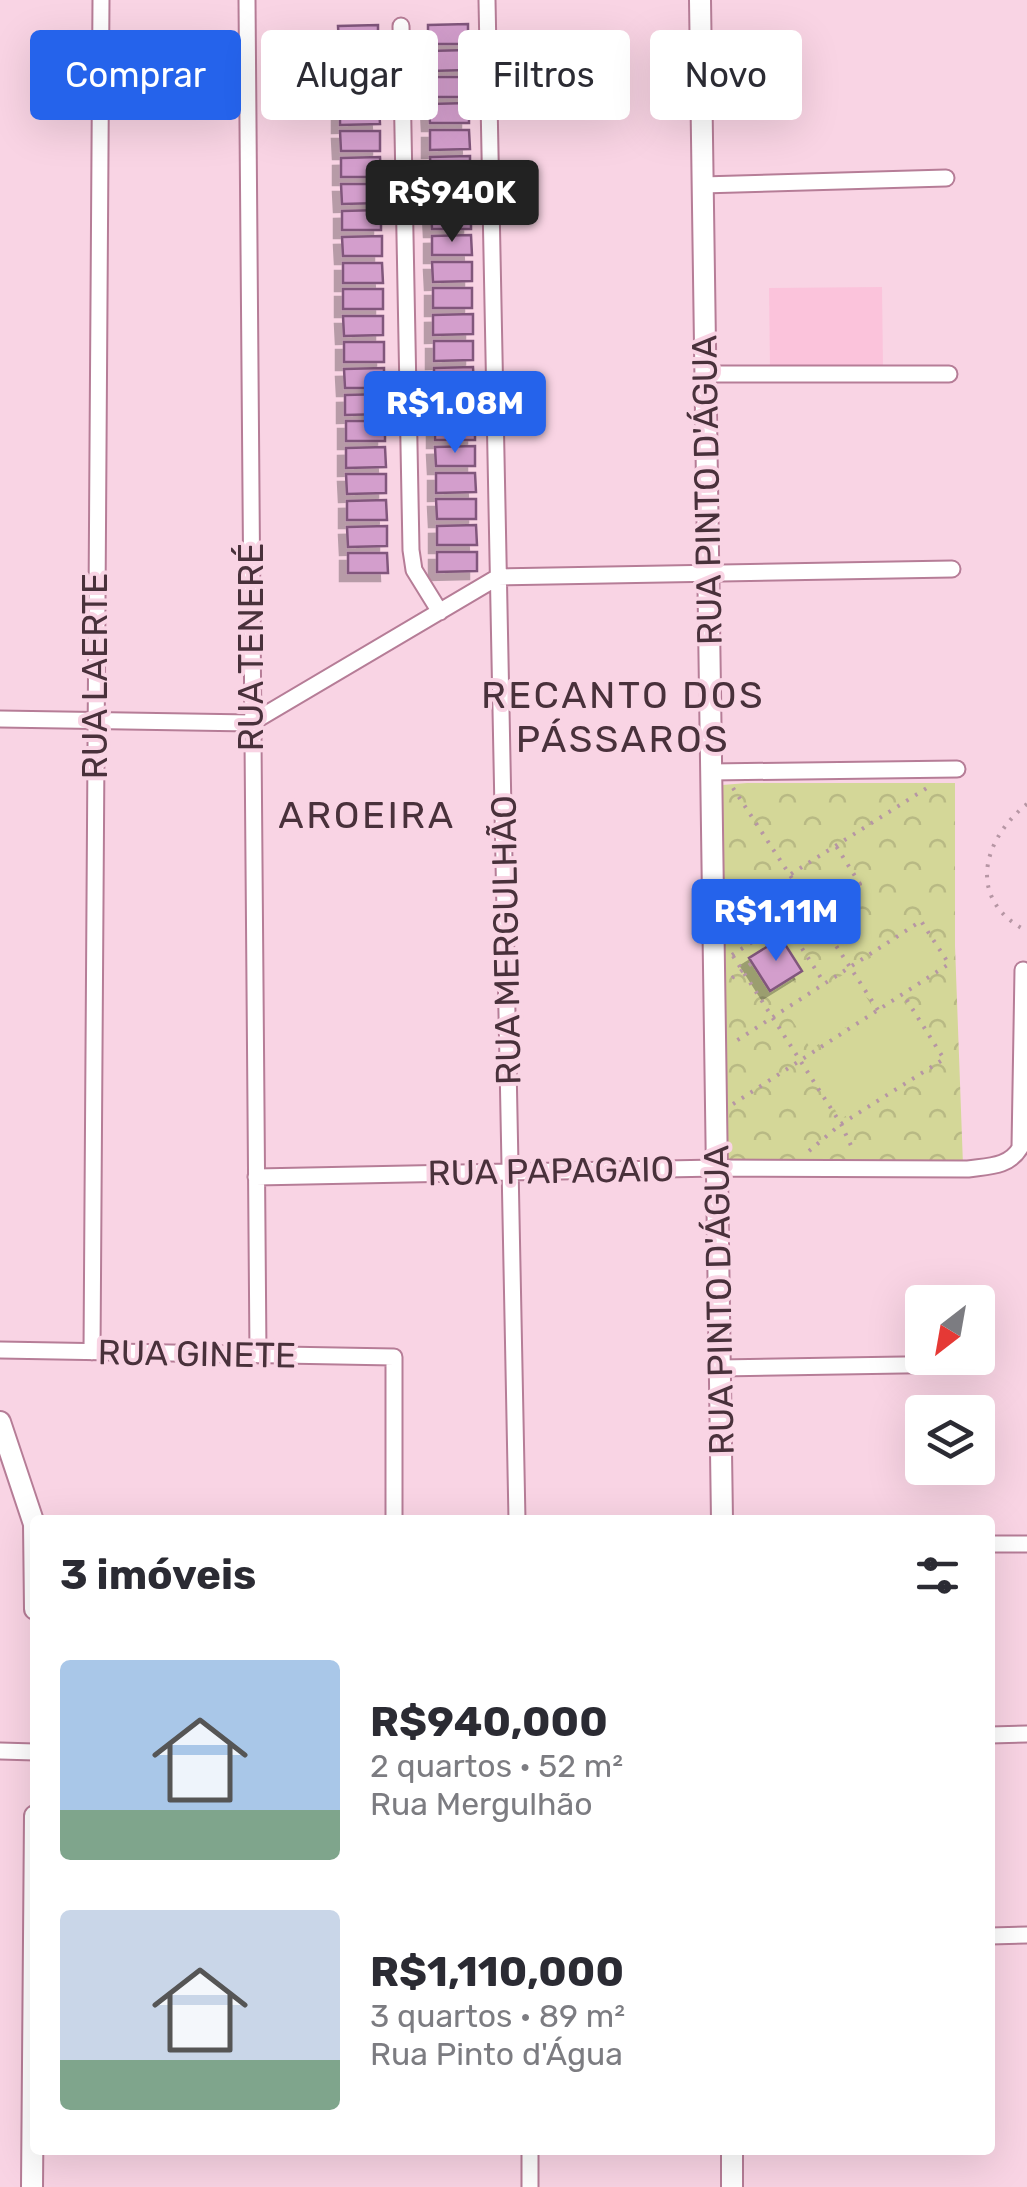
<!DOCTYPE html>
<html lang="pt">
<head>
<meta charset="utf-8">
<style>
	body { margin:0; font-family:Rubik,sans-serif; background:#f2f2f3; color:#2b2b33; height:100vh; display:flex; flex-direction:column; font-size:38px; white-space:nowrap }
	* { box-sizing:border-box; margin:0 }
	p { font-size:32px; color:#7c7c81 }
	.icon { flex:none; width:55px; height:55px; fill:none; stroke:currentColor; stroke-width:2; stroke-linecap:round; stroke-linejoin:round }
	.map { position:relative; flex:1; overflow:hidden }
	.panel { position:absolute; left:30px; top:1515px; width:965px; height:640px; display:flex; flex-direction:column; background:#fff; border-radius:10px; box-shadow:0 10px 40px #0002 }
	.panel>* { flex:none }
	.guide { position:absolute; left:30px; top:30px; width:968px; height:90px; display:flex; gap:20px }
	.needle { width:65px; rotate:211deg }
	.fabs { position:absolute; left:905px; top:1285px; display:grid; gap:20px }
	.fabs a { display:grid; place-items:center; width:90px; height:90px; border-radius:10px; background:#fff; box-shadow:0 10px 40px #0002; font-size:50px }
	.price { position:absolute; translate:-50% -85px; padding:0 22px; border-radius:10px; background:#2563eb; color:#fff; font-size:32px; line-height:65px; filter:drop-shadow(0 2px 5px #0008) }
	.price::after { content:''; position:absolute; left:50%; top:60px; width:30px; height:22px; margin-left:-15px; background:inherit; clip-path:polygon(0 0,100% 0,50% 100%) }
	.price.on { background:#222; color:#fff }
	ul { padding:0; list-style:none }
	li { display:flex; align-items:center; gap:30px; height:250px; padding:0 30px }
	li span { display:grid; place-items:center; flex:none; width:280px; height:200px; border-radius:10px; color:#555 }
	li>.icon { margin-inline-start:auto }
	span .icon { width:120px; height:120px; fill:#fffc; stroke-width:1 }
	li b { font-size:42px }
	h2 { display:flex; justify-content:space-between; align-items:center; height:120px; padding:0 30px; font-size:42px }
	.tag { padding:0 35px; border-radius:10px; background:#fff; box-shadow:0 10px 40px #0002; font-size:35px; line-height:90px }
	.tag.on { background:#2563eb; color:#fff }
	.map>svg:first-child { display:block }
	.built { fill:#fbc3db }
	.park { fill:url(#park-crowns) }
	.garden { fill:#d4d798 }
	.building { fill:#d39ecc; stroke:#81577c; stroke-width:2.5; filter:url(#shadow) }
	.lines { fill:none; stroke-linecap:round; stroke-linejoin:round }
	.minor-casing { stroke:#b67d97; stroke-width:19 }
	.tertiary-casing { stroke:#b67d97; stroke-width:24 }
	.path { stroke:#b696a4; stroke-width:4; stroke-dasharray:2.5 8; stroke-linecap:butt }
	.minor { stroke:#fff; stroke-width:15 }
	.tertiary { stroke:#fff; stroke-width:20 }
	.labels { text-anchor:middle; stroke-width:8; stroke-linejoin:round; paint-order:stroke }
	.street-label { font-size:35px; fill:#49313b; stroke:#f9d4e4 }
	.neighbourhood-label { font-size:38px; letter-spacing:2.5px; fill:#49313b; stroke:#f9d4e4 }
</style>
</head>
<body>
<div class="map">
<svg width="1027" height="2187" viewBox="0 0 1027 2187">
	<defs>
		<pattern id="park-crowns" width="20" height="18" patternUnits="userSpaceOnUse" patternTransform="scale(2.5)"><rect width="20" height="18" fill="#d4d798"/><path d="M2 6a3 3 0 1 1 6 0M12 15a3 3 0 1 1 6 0" fill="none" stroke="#b8b984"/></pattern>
		<filter id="shadow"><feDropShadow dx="-8" dy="8" stdDeviation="0" flood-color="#0004"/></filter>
	</defs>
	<rect width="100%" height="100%" fill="#f9d4e4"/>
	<path class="built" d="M882,287L883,367L770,368L769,288Z"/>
	<path class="park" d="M747,783H955V946L963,1165L720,1163L722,785Z"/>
	<path class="garden" d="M921,925L945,963L879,1005L855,968Z
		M849,971L874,1009L811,1049L786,1011Z
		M902,999L939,1057L841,1119L804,1061Z"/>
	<path class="building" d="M468,24V44H428V25Z
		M378,25V45L339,46L338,26Z
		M468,50V70L429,71L428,51Z
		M339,52H378L379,71L339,72Z
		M429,77H468L469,97H429Z
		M379,78V98H340L339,79Z
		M469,103V123H430L429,104Z
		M379,104L380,124L340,125V105Z
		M430,130H469L470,149L430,150Z
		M340,131H380V151H341Z
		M470,156V176H431L430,157Z
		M380,157L381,177H341V158Z
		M470,182V202L431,203V183Z
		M341,184H381V203L342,204Z
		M431,209H471V229H432Z
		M381,210V230H342V211Z
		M471,235L472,255H432V236Z
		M382,236V256H343L342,237Z
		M432,262H472V281L433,282Z
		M343,263H382L383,283H343Z
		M433,288H472V308H433Z
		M343,289H383V309H343Z
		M473,314V334L433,335V315Z
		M343,316H383V335L344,336Z
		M434,341H473V360L434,361Z
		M344,342H384V362H344Z
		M473,367L474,387H434V368Z
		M384,368V388H345L344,369Z
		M474,393V413L435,414V394Z
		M384,394L385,414L345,415V395Z
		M435,420H475V440H435Z
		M346,421H385V441H346Z
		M475,446V466H436L435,447Z
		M385,447L386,467L346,468V448Z
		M436,473H475L476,492L436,493Z
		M346,474H386V493L347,494Z
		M436,499H476V519H437Z
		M386,500L387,520H347V501Z
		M476,525L477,545H437V526Z
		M387,526V546L348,547L347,527Z
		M437,552H477V571L437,572Z
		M348,553H387L388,573H348Z
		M781,938L802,971L770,991L749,958Z"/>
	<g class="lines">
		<defs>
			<path id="minor" d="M247,0L258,1355
				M487,0L517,1520
				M401,26L411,550L414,570L440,612
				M702,185L946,178
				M705,374H949
				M0,719L251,723L498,577L952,569
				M711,772L957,769
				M256,1177L717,1168L968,1169C988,1166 1009,1167 1020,1148L1023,970
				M0,1350L394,1357V1520
				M92,1352L101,0
				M720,1368L966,1364
				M990,1544H1027
				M990,1735L1027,1734
				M0,1751L35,1752
				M990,1936L1027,1935
				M530,2150V2187"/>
			<path id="tertiary" d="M700,0L722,1520
				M0,1422L34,1524L35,1609
				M732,2150V2187
				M32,2187L35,1816"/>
		</defs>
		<use href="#minor" class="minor-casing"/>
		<use href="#tertiary" class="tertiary-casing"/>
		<path class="path" d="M733,788L878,1010
			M1027,804C982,840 966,900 1027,931
			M791,874L930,786
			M815,912L860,884L836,846
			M785,922L823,981
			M784,943L795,936
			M732,955L810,905
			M733,956L841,1124L854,1152
			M732,978L752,963
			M733,1104L949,964L921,921L736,1041
			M809,1151L841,1124L944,1059L903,994"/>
		<use href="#minor" class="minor"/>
		<use href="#tertiary" class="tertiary"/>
	</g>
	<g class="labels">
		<g class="street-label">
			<text transform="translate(707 490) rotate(-91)" y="12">RUA PINTO D'ÁGUA</text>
			<text transform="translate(251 647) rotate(-90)" y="12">RUA TENERÉ</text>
			<text transform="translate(95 676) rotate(-90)" y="12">RUA LAERTE</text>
			<text transform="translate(506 940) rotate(-91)" y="12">RUA MERGULHÃO</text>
			<text transform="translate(551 1171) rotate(-1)" y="12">RUA PAPAGAIO</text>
			<text transform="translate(719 1300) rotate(-91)" y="12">RUA PINTO D'ÁGUA</text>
			<text transform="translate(197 1354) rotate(1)" y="12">RUA GINETE</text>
		</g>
		<g class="neighbourhood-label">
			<text x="623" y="708">RECANTO DOS<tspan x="623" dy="44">PÁSSAROS</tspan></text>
			<text x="367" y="828">AROEIRA</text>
		</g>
	</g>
</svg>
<div class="fabs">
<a><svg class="needle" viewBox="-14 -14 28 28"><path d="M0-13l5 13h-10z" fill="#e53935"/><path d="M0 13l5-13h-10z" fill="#7c7c81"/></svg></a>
<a><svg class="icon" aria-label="layers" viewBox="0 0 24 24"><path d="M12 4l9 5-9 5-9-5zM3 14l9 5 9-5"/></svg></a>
</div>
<b class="price on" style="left:452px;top:245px">R$940K</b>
<b class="price" style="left:455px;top:456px">R$1.08M</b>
<b class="price" style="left:776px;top:964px">R$1.11M</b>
<div class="guide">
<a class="tag on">Comprar</a>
<a class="tag">Alugar</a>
<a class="tag">Filtros</a>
<a class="tag">Novo</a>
</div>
<section class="panel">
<h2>3 imóveis<svg class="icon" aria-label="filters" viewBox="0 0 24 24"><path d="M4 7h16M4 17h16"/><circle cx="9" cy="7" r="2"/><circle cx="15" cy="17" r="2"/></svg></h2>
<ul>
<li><span style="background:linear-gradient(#a9c7e8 75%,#7fa58c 0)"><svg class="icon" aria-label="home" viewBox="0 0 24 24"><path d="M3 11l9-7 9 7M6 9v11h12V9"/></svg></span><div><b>R$940,000</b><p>2 quartos · 52 m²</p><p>Rua Mergulhão</p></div></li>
<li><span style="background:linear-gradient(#c9d6e8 75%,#7fa58c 0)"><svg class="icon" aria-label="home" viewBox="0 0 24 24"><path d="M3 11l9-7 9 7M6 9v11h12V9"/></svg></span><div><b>R$1,110,000</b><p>3 quartos · 89 m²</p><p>Rua Pinto d'Água</p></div></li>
</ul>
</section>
</div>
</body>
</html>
